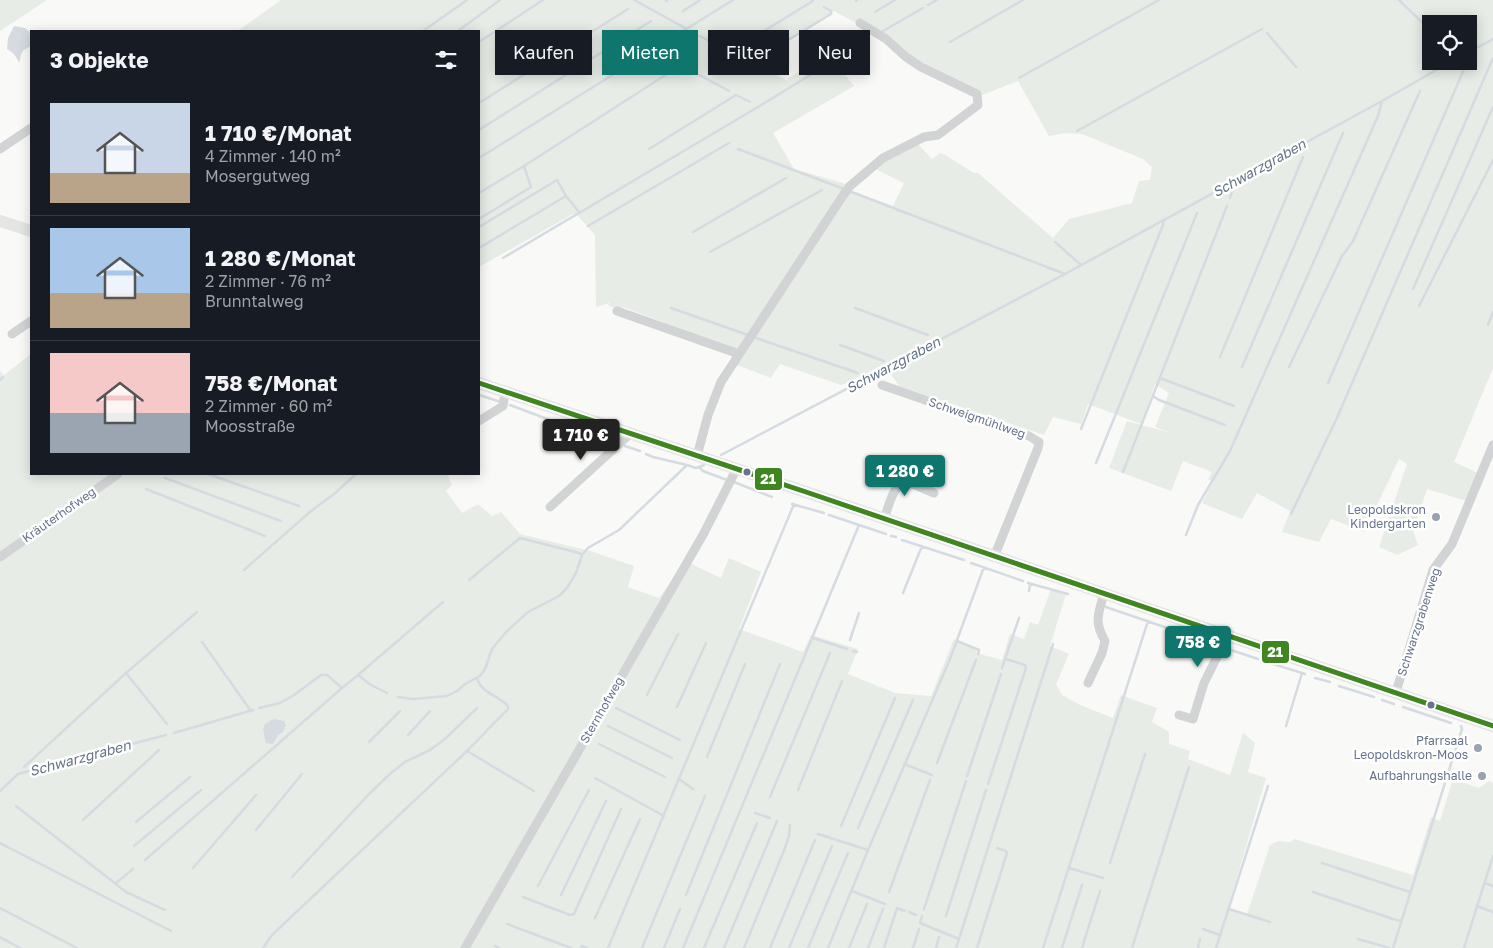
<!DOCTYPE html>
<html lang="de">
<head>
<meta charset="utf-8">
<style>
	body { margin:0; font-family:"Golos Text",sans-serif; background:#20242c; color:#f1f3f6; height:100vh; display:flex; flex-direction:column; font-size:19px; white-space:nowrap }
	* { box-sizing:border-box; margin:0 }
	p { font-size:16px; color:#9ea1a6 }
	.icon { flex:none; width:28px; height:28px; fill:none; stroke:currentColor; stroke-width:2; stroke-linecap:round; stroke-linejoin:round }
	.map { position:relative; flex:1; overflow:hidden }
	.drawer { position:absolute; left:30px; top:30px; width:450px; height:445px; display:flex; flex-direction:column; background:#171b24; border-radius:0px; box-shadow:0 2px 12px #0003 }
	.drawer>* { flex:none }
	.banner { position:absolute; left:495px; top:30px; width:475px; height:45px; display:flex; gap:10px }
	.controls { position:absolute; left:1422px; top:15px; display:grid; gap:10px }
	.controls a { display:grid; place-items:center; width:55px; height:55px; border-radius:0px; background:#171b24; box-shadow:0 2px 12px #0003; font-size:25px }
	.price { position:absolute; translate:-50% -42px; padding:0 11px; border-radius:5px; background:#0f766e; color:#fff; font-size:16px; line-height:32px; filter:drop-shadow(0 1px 2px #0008) }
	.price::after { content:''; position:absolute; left:50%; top:30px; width:15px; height:11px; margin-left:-8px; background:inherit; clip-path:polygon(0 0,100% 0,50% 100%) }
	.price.current { background:#222; color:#fff }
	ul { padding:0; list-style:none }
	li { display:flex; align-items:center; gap:15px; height:125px; padding:0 20px }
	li+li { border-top:1px solid #363941 }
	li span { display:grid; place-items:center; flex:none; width:140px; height:100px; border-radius:0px; color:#555 }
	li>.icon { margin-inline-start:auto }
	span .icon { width:60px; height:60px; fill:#fffc; stroke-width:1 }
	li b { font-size:21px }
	h2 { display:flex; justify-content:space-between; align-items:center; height:60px; padding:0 20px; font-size:21px }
	.tag { padding:0 18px; border-radius:0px; background:#171b24; box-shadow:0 2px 12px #0003; font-size:18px; line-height:45px }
	.tag.current { background:#0f766e; color:#fff }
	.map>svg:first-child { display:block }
	.green { fill:#e7ece6; fill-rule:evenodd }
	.water { fill:#d5dbe0 }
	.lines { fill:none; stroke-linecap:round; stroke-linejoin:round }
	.stream { stroke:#d5dbe0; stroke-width:2.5 }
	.street { stroke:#d2d3d4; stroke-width:9 }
	.secondary { stroke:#e4e5e5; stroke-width:12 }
	.bus-1-casing { stroke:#fff; stroke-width:9 }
	.bus-1 { stroke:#3f8621; stroke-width:5 }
	.bus-dot { fill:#66738a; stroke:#fff; stroke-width:2 }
	.poi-dot { fill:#99a2b0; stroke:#fff; stroke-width:2 }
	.labels { text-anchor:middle; stroke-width:5; stroke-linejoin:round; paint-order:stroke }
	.street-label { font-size:12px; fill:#66738a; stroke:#fff }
	.poi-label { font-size:12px; fill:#66738a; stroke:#fff; text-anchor:end }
	.water-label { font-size:14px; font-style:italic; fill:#637485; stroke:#fff }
	.line-badge { stroke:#fff; stroke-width:2 }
	.badge-label { font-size:14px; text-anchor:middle; font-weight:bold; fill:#fff }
</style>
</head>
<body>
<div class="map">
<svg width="1493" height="948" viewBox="0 0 1493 948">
	<rect width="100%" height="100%" fill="#f9f9f8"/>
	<path class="green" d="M0,0H47L0,31Z
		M281,0H1493V368L1454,462L1478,473L1467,501L1427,489L1413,531L1418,545L1397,555L1379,547L1407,464L1399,459L1364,532L1331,519L1319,542L1282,532L1290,511L1257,493L1242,519L1202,503L1213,482L1208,479L1212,472L1183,461L1171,491L1109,468L1127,421L1171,433L1155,427L1169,393L1155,384L1141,424L1088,404L1081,424L1053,417L1044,435L899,386L887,368L841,385L780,364L771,378L734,364L736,350L623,307L618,310L608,305L610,303H609L596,307L595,235L576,214H573L479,267V31H238ZM834,11L858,24L966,89L982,95L1018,81L1049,136L1066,133L1082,134L1143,159L1152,167L1150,180L1139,181L1132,203L1069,219L1053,238L978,173H974L945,155L940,153L932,159L916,142L873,168L904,183L893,206L852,191L846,184L794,169L773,133L854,86L828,53L786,80L750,61ZM1431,24H1469V61H1431Z
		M31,354V474H387L390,475L393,474H451L448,476L452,485L446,491L462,513L478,504L492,516L501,512L520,534L590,551L634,566L628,587L659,598L685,561L721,578L729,558L761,572L739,629L803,652L811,635L858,649L848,674L895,693L931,696L954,639L977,648L976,653L1002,660L1010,634L1024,639L1030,622L1038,625L1051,589L1066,594L1050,646L1069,654L1056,684L1062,695L1080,705L1113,718L1121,695L1157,708L1152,722L1169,732V744L1190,751L1188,759L1230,775L1243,733L1255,743L1248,772L1266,778L1228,908L1247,914L1270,845L1278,841L1290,842L1295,839L1413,875L1431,817L1440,821L1453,779L1479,788L1489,781L1493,783V948H0V371L4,375Z"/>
	<path class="water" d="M14,26L25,28L31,33V46C23,50 21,51 20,61L19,62L14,54L7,49L8,38Z
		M274,719L284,721L286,725L283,732L278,735L273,744L266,743C264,739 265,734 263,729L265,724Z"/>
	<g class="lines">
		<path class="stream" d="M634,0L687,29
			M1399,0L1431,31
			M666,1L667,0
			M856,1L857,0
			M928,5L937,0
			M683,11L700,0
			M875,12L895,0
			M423,31L467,0
			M458,31L500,0
			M883,31L923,8
			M1267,33L1296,67
			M700,36L750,63L831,14V11L824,7
			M479,42L543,0
			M950,42L1023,0
			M738,47L813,1L812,0
			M1469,52L1493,39
			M1019,78L1159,0
			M479,103L628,9
			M479,130L651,21
			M1077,131L1262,29
			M649,149L736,95L750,102
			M738,149L844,189
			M479,158L733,0
			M849,191L1065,274
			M479,193L524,166L681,65L729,91
			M1230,198L1234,185V182
			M479,219L531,187L524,166
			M588,226L729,143
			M479,227L557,180L566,196
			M693,232L786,178
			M1055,242L1081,265
			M479,248L566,196L580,213
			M710,252L822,190
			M503,258L758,107L830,63
			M1413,289L1493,107
			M1419,306L1493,160
			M671,308L748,335
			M855,308L928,335
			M1488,325L1493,312
			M756,338L858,373
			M840,345L884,361
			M1220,357L1303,157
			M1242,367L1343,133
			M1289,367L1342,256L1353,241L1420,91
			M1160,378L1234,406
			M0,380L3,377
			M1328,383L1465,67
			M479,395L501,402
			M1153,396L1159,400L1225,425
			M510,405L558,423
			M564,426L617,444
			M1081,429L1163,225L1164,220
			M625,446L640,451
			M646,454L653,457L687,465
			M721,455L1065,274L1382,101L1452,61
			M1096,463L1197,213
			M700,468L703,471L727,480
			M1123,472L1227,206
			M208,474L299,506
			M165,478L281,521
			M734,482L772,497
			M146,489L265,536
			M792,504L824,513
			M1291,514L1336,420L1493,58
			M829,515L886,534
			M1186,535L1198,505L1230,451L1378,116L1382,101
			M891,536L896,537
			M902,540L964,560
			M971,563L1023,581
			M244,570L311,511L334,494L356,474
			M469,580L520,538L579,553L582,555
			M1028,583L1068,594
			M1029,591L1030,584
			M903,593L922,546
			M1103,606L1217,645
			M813,638L847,649
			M850,640L859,613
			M957,641L979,650L978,654
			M202,642L251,711
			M1225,648L1258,659
			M853,651L857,652
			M1267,662L1305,674
			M1002,668L1019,618
			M126,673L167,724
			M358,675L443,602
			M1315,678L1330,682
			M1339,686L1374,697
			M647,695L678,634
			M398,697L413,699L447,696L457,691L465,684L480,676L485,669L492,649L506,632L528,612L559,596L567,588L576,573L582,555L588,548L619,530L687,465L696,468L704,465
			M1382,700L1394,704
			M677,707L706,643
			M1403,707L1451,723
			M259,708L280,703L294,695L321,675H327L342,688L358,675L371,685L387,693
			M616,708L680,740
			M608,726L672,758
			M1286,726L1302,673
			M174,733L253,710
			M408,735L430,711
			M369,742L400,711
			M599,744L665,777
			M467,751L534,791
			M707,757L745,664
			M937,763L976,660
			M904,764L932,775
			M24,767L126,673L197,612
			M967,776L1001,674
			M595,778L664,816
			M679,779L693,789
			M988,784L1026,668L1025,665L1006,659
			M798,790L842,681
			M0,791L18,774L166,735
			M770,797L830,653
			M16,806L126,892L165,910
			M755,813L770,818
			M83,820L159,750
			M136,822L190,777
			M841,826L895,698
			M858,828L913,700
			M256,830L302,774
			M818,834L868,850
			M0,843L171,931
			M134,846L201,790
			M145,860L342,688
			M1110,863L1145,754
			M1322,863L1410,892
			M193,868L256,795
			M1069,868L1103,878
			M292,877L369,794L391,773L405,762L430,750L445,739L477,708
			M116,883L133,869
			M1485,883L1493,886
			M538,886L589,790
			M852,891L885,904
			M889,892L930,780
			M1313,892L1393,919L1401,921
			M561,895L606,801
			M686,895L780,664
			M523,897L570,915L574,914L621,809
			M1477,906L1493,912
			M0,908L77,948
			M924,909L966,781
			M1229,909L1270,922
			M909,912L916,915
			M922,916L920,923L959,939L956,948
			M946,916L986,790
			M595,918L640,819
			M507,924L571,948
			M1203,929L1220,935
			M0,937L20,948
			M959,939L1053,644
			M1358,939L1389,948
			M495,946L499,948
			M263,948L272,935L467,751L508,709V706C499,696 482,693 477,679
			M581,948L582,946L587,948
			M608,948L794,504
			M642,948L705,796
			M664,948L680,909
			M683,948L859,525
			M704,948L757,823
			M724,948L777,821
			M744,948L785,848L789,836L790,825
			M770,948L815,840
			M789,948L832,846
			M808,948L848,853
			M828,948L868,850L950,659L984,567
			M849,948L867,904
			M868,948L883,909
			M884,948L897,908L905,911
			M913,948L919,929
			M936,948L939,937
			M977,948L1007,853L1006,851L997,848
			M1043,948L1148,621
			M1062,948L1082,885
			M1082,948L1100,891
			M1132,948L1189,767
			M1198,948L1200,939
			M1216,948L1268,786
			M1393,948L1462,729L1461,726
			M1464,948L1493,856"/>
		<path class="street" d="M0,149L31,128
			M617,311L739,354
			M12,334L31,321
			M882,385L1029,436L1039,442L1038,448L994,557
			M479,421L503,406L505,392
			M697,456L708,415L721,382L842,197L850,186L883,158L924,137L938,135L978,105L977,94L921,67L906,57L886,39L860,23
			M550,507L630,434
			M884,519C889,506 892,486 906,481L934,493
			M0,557L118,474
			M1088,683L1102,653L1105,641C1094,622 1098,614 1104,594
			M1396,692L1433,570L1452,544L1493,445
			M1179,715L1193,719L1204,683L1228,635
			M465,948L704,533L736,470"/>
		<path class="secondary" d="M0,221L31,231
			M479,383L809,493L1493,726"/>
		<defs>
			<path id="bus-1" d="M479,383L809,493L1493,726"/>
		</defs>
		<use href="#bus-1" class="bus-1-casing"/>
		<use href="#bus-1" class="bus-1"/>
	</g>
	<g class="bus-dot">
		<circle cx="747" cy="472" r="4.5"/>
		<circle cx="1431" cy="705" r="4.5"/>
	</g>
	<g class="poi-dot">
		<circle cx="1436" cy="517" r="5"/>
		<circle cx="1478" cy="748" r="5"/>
		<circle cx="1482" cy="776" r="5"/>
	</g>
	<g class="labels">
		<g class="street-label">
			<text transform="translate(977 418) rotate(19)" y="4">Schweigmühlweg</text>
			<text transform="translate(59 515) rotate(-35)" y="4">Kräuterhofweg</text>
			<text transform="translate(1419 622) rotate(-72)" y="4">Schwarzgrabenweg</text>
			<text transform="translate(602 710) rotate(-60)" y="4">Sternhofweg</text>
		</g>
		<g class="poi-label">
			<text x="1426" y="514">Leopoldskron<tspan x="1426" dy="14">Kindergarten</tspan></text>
			<text x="1468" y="745">Pfarrsaal<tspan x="1468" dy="14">Leopoldskron-Moos</tspan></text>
			<text x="1472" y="780">Aufbahrungshalle</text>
		</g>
		<g class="water-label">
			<text transform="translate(1259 168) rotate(-29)" y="5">Schwarzgraben</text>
			<text transform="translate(893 365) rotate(-28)" y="5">Schwarzgraben</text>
			<text transform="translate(80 758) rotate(-15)" y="5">Schwarzgraben</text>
		</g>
	</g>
	<g class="line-badge">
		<rect x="754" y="467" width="29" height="24" rx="5" fill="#3f8621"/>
		<rect x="1261" y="640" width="29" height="24" rx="5" fill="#3f8621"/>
	</g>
	<g class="badge-label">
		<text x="768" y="484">21</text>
		<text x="1275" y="657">21</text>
	</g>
</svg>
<div class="controls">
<a><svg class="icon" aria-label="locate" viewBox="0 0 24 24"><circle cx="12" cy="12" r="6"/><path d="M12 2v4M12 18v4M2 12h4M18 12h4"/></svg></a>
</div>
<b class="price current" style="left:581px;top:461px">1 710 €</b>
<b class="price" style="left:905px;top:497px">1 280 €</b>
<b class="price" style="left:1198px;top:668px">758 €</b>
<div class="banner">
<a class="tag">Kaufen</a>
<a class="tag current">Mieten</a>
<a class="tag">Filter</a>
<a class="tag">Neu</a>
</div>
<section class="drawer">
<h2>3 Objekte<svg class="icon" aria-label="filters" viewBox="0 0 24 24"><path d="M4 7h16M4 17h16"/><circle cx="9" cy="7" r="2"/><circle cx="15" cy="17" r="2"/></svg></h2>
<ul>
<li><span style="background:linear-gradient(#c9d6e8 70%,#b9a48a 0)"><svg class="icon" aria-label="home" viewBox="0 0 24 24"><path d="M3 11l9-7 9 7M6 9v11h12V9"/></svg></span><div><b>1 710 €/Monat</b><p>4 Zimmer · 140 m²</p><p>Mosergutweg</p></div></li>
<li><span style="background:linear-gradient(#a9c7e8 65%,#b9a48a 0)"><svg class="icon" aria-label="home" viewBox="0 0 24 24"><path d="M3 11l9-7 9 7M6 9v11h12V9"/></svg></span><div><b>1 280 €/Monat</b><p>2 Zimmer · 76 m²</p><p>Brunntalweg</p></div></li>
<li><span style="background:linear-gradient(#f6c9c9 60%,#9aa5b1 0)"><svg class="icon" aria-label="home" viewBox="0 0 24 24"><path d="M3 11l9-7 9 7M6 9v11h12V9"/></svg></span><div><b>758 €/Monat</b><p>2 Zimmer · 60 m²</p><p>Moosstraße</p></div></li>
</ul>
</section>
</div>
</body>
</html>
